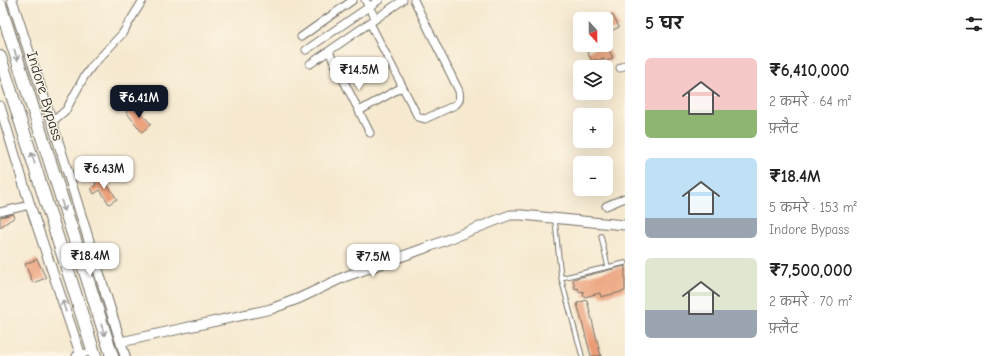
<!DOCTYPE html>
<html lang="hi">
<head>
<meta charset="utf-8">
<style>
	body { margin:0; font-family:"Comic Neue","Playpen Sans Deva",sans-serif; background:#f6f6f6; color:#222; height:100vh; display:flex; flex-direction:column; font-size:15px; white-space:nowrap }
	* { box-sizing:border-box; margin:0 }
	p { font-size:13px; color:#767676 }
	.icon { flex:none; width:22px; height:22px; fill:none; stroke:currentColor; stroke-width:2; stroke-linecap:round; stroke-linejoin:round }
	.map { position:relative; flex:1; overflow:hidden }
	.drawer { display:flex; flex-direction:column; background:#fff; width:380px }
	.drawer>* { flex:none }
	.needle { width:26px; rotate:159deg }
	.controls { position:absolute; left:573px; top:12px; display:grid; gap:8px }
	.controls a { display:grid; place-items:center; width:40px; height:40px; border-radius:6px; background:#fff; box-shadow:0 4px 16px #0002; font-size:20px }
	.price { position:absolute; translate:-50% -34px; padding:0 9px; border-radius:8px; background:#fff; color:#222; font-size:13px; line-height:26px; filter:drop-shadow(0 1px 2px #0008) }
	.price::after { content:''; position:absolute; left:50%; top:24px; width:12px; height:9px; margin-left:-6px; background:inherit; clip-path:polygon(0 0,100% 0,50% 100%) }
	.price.current { background:#111827; color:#fff }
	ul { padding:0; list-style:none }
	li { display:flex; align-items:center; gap:12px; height:100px; padding:0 20px }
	li span { display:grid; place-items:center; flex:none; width:112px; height:80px; border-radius:6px; color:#555 }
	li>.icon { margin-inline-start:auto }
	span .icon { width:48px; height:48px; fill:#fffc; stroke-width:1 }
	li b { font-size:17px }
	h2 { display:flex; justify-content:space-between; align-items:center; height:48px; padding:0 20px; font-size:17px }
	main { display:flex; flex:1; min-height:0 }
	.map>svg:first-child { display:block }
	.building { fill:#ea9b74 }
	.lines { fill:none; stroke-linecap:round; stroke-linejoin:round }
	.service-casing { stroke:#726e65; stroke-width:5.5 }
	.minor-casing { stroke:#726e65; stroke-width:9 }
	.tertiary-casing { stroke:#726e65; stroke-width:11 }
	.trunk-casing { stroke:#726e65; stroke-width:14 }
	.service { stroke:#fff; stroke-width:3.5 }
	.minor { stroke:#fff; stroke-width:7 }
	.tertiary { stroke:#fff; stroke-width:9 }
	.trunk { stroke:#fff; stroke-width:12 }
	.oneway { stroke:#a0a0a0 }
	.labels { text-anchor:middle; stroke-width:3; stroke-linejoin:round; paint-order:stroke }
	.street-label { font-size:15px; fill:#2b2b2b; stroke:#fcf5e5 }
</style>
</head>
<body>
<main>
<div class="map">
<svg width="625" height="356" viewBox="0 0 625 356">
	<rect width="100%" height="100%" fill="#fcf5e5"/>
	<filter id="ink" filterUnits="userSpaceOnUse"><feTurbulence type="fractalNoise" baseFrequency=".025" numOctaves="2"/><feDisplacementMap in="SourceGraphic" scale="8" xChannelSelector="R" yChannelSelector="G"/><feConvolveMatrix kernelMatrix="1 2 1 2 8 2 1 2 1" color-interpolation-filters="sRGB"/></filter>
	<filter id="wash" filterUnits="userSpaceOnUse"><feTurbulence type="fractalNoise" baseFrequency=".012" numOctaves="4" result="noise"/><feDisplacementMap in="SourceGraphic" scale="16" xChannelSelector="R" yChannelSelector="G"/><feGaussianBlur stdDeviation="0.9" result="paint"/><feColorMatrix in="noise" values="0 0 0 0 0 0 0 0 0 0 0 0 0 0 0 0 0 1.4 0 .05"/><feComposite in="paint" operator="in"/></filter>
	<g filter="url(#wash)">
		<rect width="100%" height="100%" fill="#f6e9d0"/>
		<g id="blocks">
			<path class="building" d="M612,14L619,27L611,31L606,22V18Z
				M596,45H606L613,58L605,62L603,58L597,61L596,59L592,61L587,52L597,47Z
				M132,107L136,112L138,110L151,124L142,132L126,112Z
				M102,177L117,199L109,204L100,190L94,194L91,188L96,185L95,182Z
				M13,214L15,217L0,227V217Z
				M37,259L46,278L33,283L25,264Z
				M625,266V291L601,297L600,293L584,297L583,291L579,292L578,288L575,289L573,279Z
				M587,300L601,356H591L577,303Z"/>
		</g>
	</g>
	<g filter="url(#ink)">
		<use href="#blocks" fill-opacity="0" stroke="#726e65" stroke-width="1"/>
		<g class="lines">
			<defs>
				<path id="service" d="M555,220L561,278L582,356
					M601,236L608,267
					M561,278L625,263"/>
				<path id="minor" d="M365,0L376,19
					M370,23L418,117L425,119L455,105C460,101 460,98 459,91L414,0
					M301,37L353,0
					M306,50L379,0
					M329,52L359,111L402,87
					M310,64L403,0
					M620,68L625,65
					M359,111L370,133
					M52,122L66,110L84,77L92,66L122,34L143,0
					M606,206L625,198
					M0,212L30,205
					M76,356L93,351"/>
				<path id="tertiary" d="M12,0L52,122L125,356
					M0,106L30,205L81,356
					M121,342L271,309L300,298L344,277L431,246L510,215H522L592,222L625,225"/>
				<path id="trunk" d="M0,5L112,356
					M0,57L95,356"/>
			</defs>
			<use href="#service" class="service-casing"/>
			<use href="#minor" class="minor-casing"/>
			<use href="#tertiary" class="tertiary-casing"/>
			<use href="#trunk" class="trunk-casing"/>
			<use href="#service" class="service"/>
			<use href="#minor" class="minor"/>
			<use href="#tertiary" class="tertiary"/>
			<use href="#trunk" class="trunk"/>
		</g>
		<defs><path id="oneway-shaft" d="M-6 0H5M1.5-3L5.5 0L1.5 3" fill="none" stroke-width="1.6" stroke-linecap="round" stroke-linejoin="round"/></defs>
		<g class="oneway">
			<use href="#oneway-shaft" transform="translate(16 55) rotate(73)"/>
			<use href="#oneway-shaft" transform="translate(33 158) rotate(-107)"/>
			<use href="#oneway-shaft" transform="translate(63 206) rotate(73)"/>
			<use href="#oneway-shaft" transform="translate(64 306) rotate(-108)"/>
			<use href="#oneway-shaft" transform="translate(103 330) rotate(72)"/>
		</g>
	</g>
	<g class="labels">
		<g class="street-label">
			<text transform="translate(45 96) rotate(73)" y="5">Indore Bypass</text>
		</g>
	</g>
</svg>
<div class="controls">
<a><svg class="needle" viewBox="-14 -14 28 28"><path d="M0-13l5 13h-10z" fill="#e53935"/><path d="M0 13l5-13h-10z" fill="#767676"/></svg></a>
<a><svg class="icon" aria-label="layers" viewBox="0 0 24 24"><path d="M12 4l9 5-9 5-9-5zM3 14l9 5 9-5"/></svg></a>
<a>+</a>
<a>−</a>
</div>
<b class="price" style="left:359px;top:91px">₹14.5M</b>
<b class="price current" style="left:139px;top:119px">₹6.41M</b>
<b class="price" style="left:104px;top:190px">₹6.43M</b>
<b class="price" style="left:90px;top:277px">₹18.4M</b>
<b class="price" style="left:373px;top:278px">₹7.5M</b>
</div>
<section class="drawer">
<h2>5 घर<svg class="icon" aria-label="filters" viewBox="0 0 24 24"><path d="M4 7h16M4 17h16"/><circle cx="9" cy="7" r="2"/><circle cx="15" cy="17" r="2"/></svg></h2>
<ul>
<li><span style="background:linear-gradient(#f6c9c9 65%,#8fb573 0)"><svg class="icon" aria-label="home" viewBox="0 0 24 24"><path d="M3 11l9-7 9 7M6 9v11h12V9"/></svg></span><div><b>₹6,410,000</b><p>2 कमरे · 64 m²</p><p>फ़्लैट</p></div></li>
<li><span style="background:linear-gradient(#bfe0f5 75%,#9aa5b1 0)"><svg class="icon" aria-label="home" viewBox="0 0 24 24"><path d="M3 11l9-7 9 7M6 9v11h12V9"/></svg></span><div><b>₹18.4M</b><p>5 कमरे · 153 m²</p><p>Indore Bypass</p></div></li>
<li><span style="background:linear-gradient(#dfe7d0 65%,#9aa5b1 0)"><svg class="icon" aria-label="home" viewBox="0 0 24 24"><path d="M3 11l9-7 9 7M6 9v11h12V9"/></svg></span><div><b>₹7,500,000</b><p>2 कमरे · 70 m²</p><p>फ़्लैट</p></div></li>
</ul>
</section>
</main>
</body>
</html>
